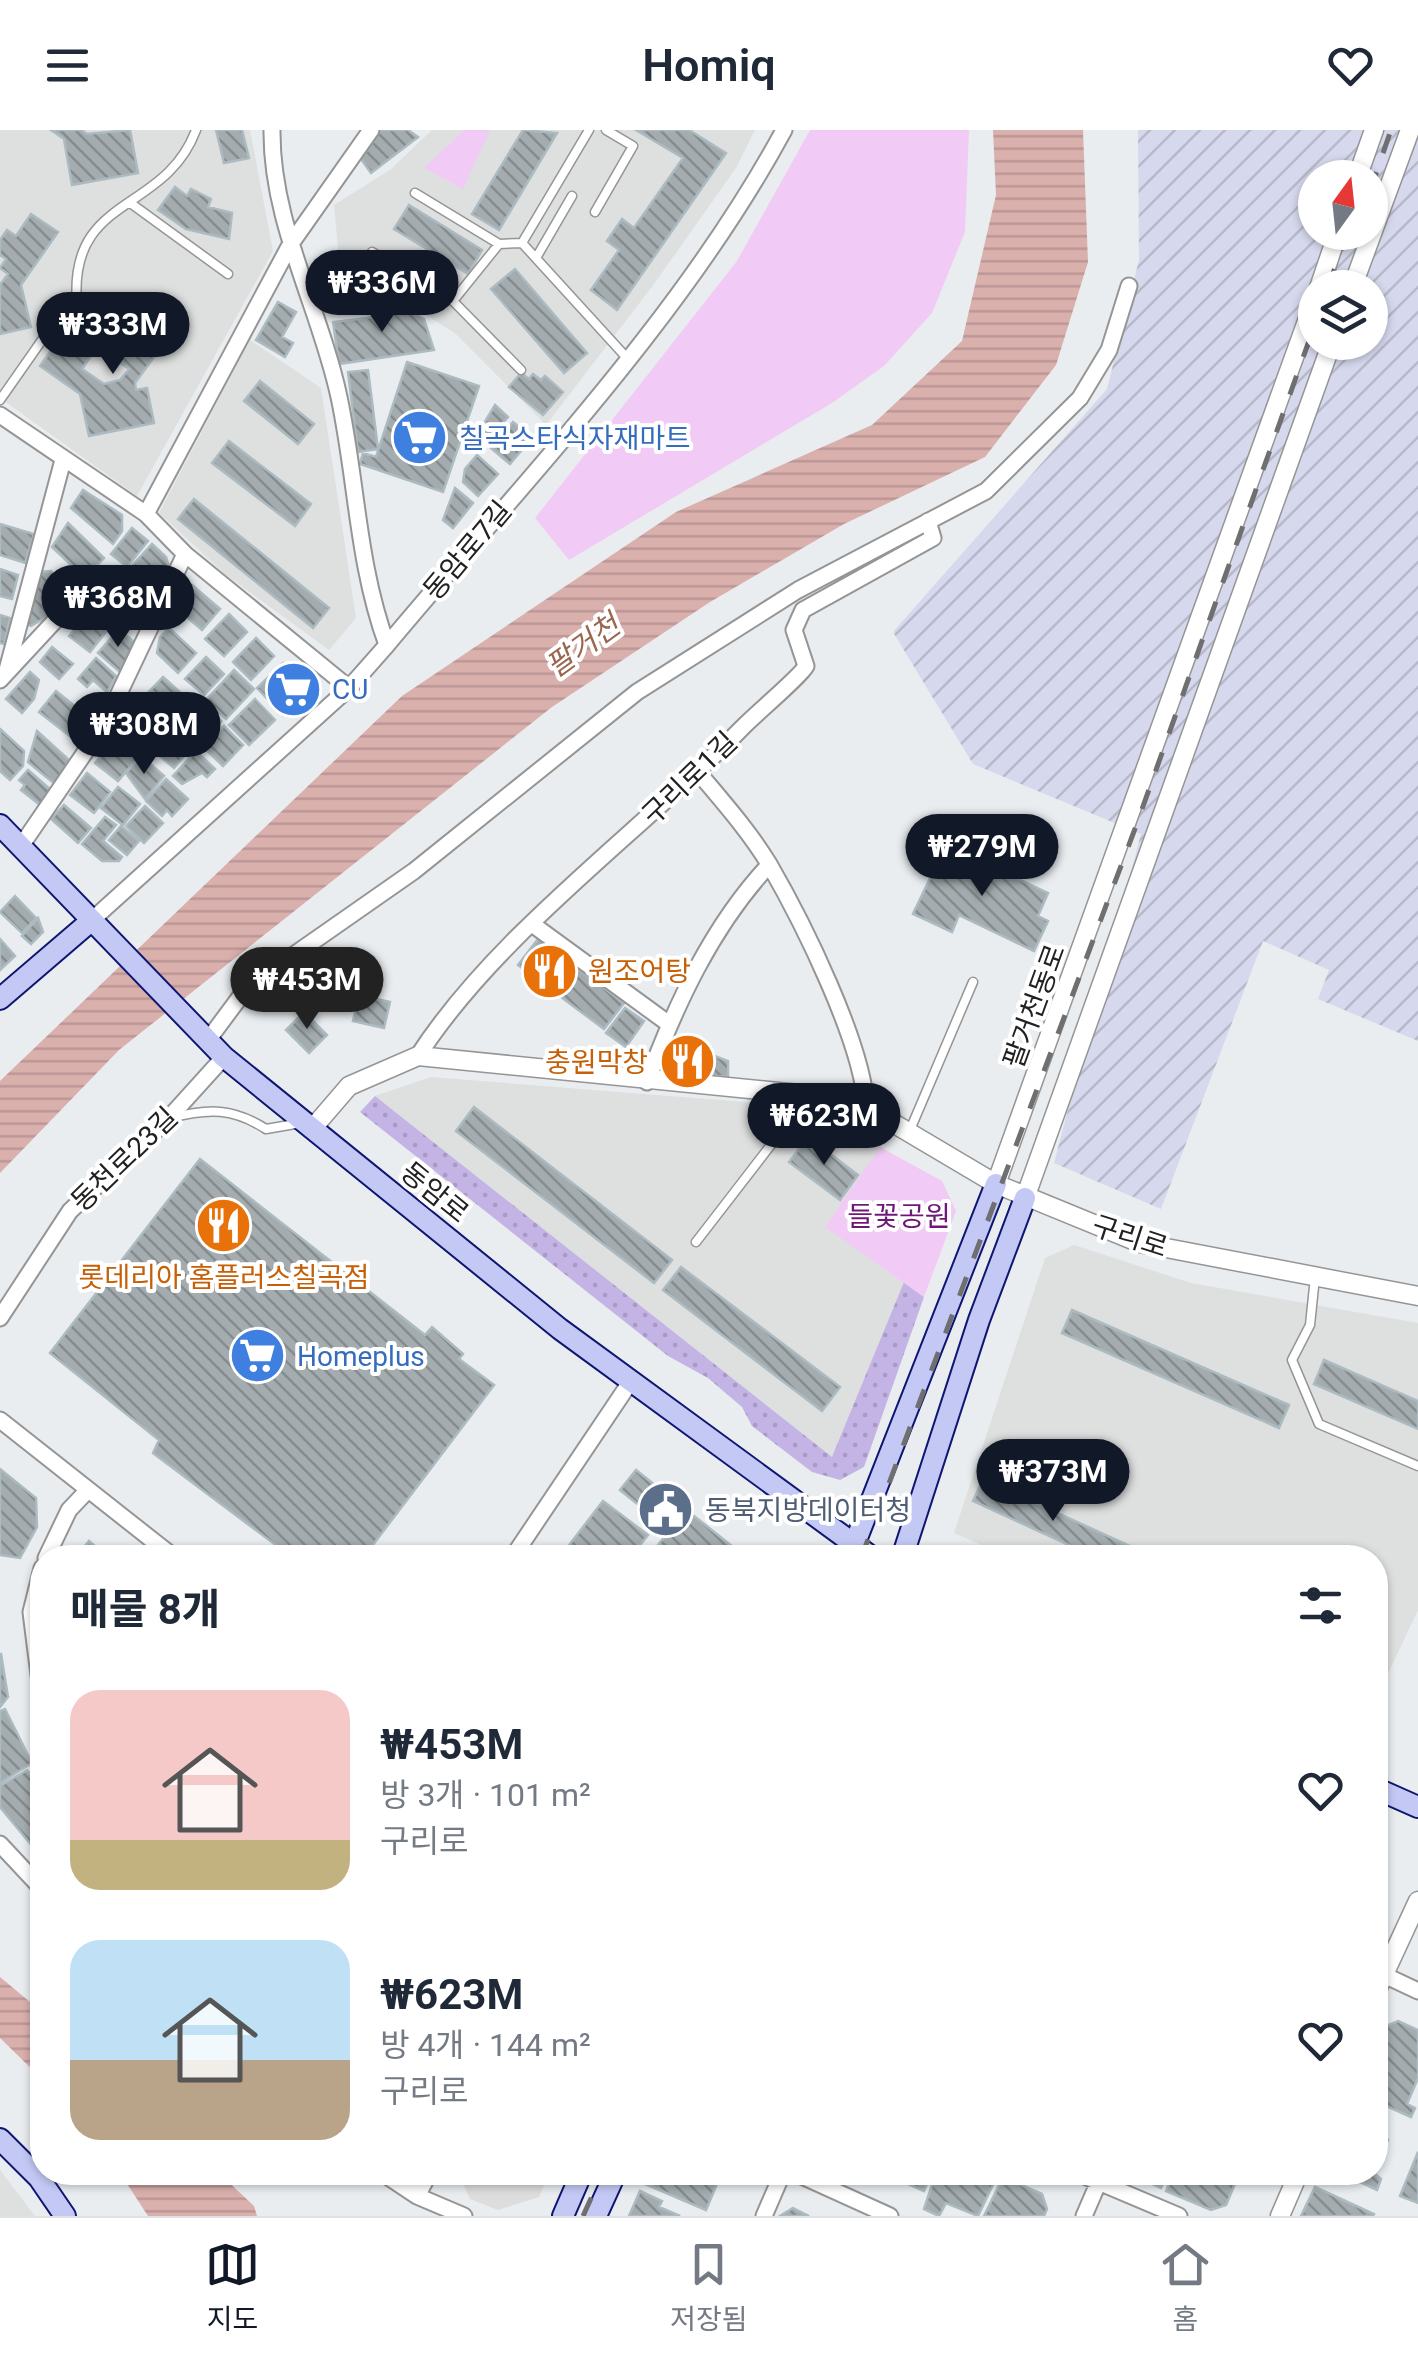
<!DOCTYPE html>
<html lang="ko">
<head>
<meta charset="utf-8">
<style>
	body { margin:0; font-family:Roboto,"Noto Sans KR",sans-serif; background:#f6f6f7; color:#1f2937; height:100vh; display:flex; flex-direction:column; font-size:38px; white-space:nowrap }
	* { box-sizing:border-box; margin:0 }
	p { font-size:32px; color:#747a83 }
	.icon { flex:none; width:55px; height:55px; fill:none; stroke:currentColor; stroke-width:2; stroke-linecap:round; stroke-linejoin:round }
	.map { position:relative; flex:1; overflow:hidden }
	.panel { position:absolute; left:30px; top:1415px; width:1358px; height:640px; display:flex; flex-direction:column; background:#fff; border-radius:40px; box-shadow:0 2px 8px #0004 }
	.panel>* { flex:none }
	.needle { width:65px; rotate:15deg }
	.fabs { position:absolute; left:1298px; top:30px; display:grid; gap:20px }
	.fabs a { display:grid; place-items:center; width:90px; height:90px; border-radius:50%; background:#fff; box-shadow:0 2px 8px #0004; font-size:50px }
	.price { position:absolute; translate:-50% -85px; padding:0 22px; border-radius:35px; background:#111827; color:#fff; font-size:32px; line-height:65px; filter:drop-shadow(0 2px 5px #0008) }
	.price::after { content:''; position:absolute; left:50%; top:60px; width:30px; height:22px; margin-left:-15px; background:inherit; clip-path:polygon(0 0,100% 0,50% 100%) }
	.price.on { background:#222; color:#fff }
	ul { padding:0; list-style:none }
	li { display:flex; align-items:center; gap:30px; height:250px; padding:0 40px }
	li span { display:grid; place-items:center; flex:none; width:280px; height:200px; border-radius:30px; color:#555 }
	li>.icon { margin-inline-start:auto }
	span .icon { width:120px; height:120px; fill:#fffc; stroke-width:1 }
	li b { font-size:42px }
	h2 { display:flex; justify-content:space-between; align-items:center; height:120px; padding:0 40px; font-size:42px }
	header { display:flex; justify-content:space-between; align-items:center; height:130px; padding:0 40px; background:#fff; font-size:45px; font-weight:600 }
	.menu { display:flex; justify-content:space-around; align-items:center; height:140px; border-top:2px solid #e0e1e3; background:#fff; font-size:28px; color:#747a83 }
	.menu a { display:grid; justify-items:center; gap:5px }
	.menu .on { color:#111827 }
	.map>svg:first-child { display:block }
	.residential { fill:#dedfdf }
	.farmland { fill:url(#farmland-furrows); fill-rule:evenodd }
	.grass { fill:url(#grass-dots) }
	.park { fill:#f1cbf5 }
	.parking { fill:#ddd }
	.water { fill:url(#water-rules) }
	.building { fill:url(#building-back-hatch); stroke:#acbbc1; stroke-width:2.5 }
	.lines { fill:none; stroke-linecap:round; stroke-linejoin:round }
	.service-casing { stroke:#959595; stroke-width:11 }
	.minor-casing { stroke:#959595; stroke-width:19 }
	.tertiary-casing { stroke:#959595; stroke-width:21 }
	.secondary-casing { stroke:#0f1671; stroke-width:24 }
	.service { stroke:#fff; stroke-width:8 }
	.minor { stroke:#fff; stroke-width:15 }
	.tertiary { stroke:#fff; stroke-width:18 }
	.secondary { stroke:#c3c9f4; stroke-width:20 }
	.rail { stroke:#6f6f6f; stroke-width:5; stroke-dasharray:20 20; stroke-linecap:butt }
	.labels { text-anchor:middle; stroke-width:8; stroke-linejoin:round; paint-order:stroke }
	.shop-label { font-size:28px; fill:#366cbe; stroke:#fff; text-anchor:start }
	.street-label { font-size:28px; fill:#212121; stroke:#fff }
	.food-label { font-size:28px; fill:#c56008; stroke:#fff; text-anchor:start }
	.park-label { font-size:28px; fill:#6f1678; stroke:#fff }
	.service-label { font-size:28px; fill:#4e5e75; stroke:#fff; text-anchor:start }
	.water-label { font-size:30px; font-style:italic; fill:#9a664e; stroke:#fff }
</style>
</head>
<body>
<header><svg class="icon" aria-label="menu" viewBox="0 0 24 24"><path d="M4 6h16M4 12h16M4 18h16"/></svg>Homiq<svg class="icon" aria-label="heart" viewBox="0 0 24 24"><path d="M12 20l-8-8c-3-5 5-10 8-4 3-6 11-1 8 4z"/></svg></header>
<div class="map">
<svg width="1418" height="2086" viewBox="0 0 1418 2086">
	<defs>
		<pattern id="farmland-furrows" width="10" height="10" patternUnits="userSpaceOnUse" patternTransform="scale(2.5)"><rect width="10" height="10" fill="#d6d8ed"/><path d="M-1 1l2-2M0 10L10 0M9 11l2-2" fill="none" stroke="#b7b9cb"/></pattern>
		<pattern id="grass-dots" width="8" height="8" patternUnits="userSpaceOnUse" patternTransform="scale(2.5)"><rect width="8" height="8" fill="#c4b4e5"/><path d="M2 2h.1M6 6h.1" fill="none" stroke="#a89ac4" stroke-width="1.8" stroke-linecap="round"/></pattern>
		<pattern id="water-rules" width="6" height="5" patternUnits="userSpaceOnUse" patternTransform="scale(2.5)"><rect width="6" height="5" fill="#dab0ad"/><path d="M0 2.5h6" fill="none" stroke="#bb9795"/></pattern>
		<pattern id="building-back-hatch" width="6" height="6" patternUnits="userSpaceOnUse" patternTransform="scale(2.5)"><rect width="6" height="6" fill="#a4acaf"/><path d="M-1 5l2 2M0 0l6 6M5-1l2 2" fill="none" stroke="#858c8e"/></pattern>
	</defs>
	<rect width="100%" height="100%" fill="#e9edf0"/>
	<path class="residential" d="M0,0H250L273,121L137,366L0,268Z
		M432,0H755L736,38L654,154L546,295L456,204L339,129L334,75L390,40Z
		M250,210L321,258L356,488L329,520L225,444L159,383Z
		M431,947L769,974L837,992L880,1017L826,1097L904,1152L833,1328L375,966Z
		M1074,1115L1191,1153L1418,1193V1480L1375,1571V1428L1011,1427L954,1403L1045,1128Z
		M0,2040L35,2086H0Z"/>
	<path class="farmland" d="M1138,0H1418V911L1318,869L1329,840L1263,811L1161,1079L1054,1033L1141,704L973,634L893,502L1107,259L1139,130ZM1315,48H1370V102H1315ZM1315,158H1370V212H1315Z"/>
	<path class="grass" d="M375,966L832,1327L904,1152L924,1167L864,1337L840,1350L812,1342L752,1296L742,1277L708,1248L668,1226L360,982Z"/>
	<path class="park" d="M464,0H490L463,59L424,38Z
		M810,0H969L965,102L932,183L884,236L832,273L569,430L535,388L737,131Z
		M880,1017L942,1051L956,1081L924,1167L825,1097Z"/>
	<path class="parking" d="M458,2043H549L539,2067L498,2080L470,2069Z"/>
	<path class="water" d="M993,0H1083L1088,132L1056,235L985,327L844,394L710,472L552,577L119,920L0,1043V951L402,566L676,382L872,295L962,211L996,65Z
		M0,1847L42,1882V1949L0,1908Z
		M120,2043H219L254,2076L257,2086H148Z"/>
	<path class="building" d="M51,0H81L87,4L130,0L138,43L72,55L64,9Z
		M216,0H242L249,28L224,33Z
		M381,0H408L418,7L371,43L361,29Z
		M523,0L557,3L499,100L472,84Z
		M636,0H689L726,23L617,180L591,160L619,120L607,111L622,89L634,98L683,28Z
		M175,57L187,66L191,59L211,69L208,77L232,83L229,109L186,99L158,80Z
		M409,75L482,120L468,144L394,99Z
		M31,84L58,102L21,155L31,197L0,204V155L8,144L0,138L6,129L0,125V110L7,100L16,106Z
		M515,139L587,223L564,243L491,159Z
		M382,166L424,189L434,220L339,234L333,192L384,186Z
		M278,172L296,182L282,207L293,213L285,227L256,210Z
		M159,179L179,193L135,253L136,260L147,258L154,293L89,306L80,264L40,236L61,206L90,227L82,239L104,254L120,250L129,239L119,232L125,224L114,216L130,194L142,203Z
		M407,232L479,256L443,362L360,334L363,323L376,327Z
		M368,240L378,319L358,322L348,242Z
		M521,243L529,249L533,244L541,250L545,246L563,262L543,285L509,257Z
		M260,251L314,294L298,314L244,271Z
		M495,275L508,287L489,308L480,300Z
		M513,292L532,308L510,334L491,318Z
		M229,311L311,374L295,396L212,333Z
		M477,325L498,344L478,366L463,352L465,339Z
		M455,358L473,373L453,398L443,390Z
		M83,360L122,385V401L113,414L71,378Z
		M194,369L329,478L313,498L178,389Z
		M68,393L104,428L85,448L52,417Z
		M0,394L34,404L25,433L0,425Z
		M132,398L148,411L127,437L111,424Z
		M152,414L166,427L171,443L153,462L128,440Z
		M0,439L18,445L12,469L0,466Z
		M51,441L60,451L48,486L31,496L25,494L40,442Z
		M125,442L140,456L116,481L101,468Z
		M192,455L220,479L202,500L174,476Z
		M144,460L158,474L135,498L121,484Z
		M90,480L110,497L90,522L69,506Z
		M229,484L247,502L224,526L205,509Z
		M0,485L10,488L4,514L0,513Z
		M169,498L196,523L178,543L157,523L160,507Z
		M119,499L135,513L120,542L98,523Z
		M256,508L274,526L251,550L233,532Z
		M52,517L73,534L59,549L40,532Z
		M206,527L224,544L204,565L185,549Z
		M96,528L116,546L107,562L93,550L87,557L78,549Z
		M283,533L299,550V570L283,585L257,558Z
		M234,540L254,559L226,589L206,570Z
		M30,542L39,550L34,569L22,583L6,569Z
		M163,547L191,572L172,592L144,567Z
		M56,561L86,585L71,607L39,582Z
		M255,569L275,590L249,615L229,595Z
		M202,574L221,591L204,611L194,603L199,596L190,588Z
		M136,581L162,605L146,622L121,597Z
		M224,596L243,615L223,636L203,617Z
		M0,599L24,621L23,636L10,650L0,641Z
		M37,601L69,630L55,654L28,632Z
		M171,604L189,620L174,638L155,622Z
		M113,611L136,630L118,651L95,633Z
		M196,621L215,639L207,647L202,643L182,654L173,646Z
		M141,626L164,646L145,669L126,643Z
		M28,640L52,661L40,675L21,660L25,655L19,650Z
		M87,643L110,662L94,683L70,665Z
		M166,649L188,669L172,686L167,680L162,686L146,671Z
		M118,657L140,674L123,695L101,678Z
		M64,675L91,698L78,713L51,689Z
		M145,676L163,693L144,713L126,696Z
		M105,687L116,695L103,711L122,727L119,731H102L82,714Z
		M121,696L139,711L127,725L109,710Z
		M946,715L1048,763L1038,786L1048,791L1034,821L959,785L952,802L913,784Z
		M15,766L36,788L22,803L0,782Z
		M38,788L43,802L31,814L22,806Z
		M0,809L15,826L0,840Z
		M538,809L624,873L604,899L518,835Z
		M359,865L390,872L384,898L353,891Z
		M625,878L644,891L626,917L606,903Z
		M304,882L327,905L309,923L286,900Z
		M671,909L728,931V947L662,941L663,923Z
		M474,977L672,1130L654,1153L456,1001Z
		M808,1007L858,1045L840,1070L789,1032Z
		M200,1029L425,1205L432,1197L463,1224L459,1229L494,1255L363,1428H293L153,1323L159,1310L50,1223Z
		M681,1137L840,1257L822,1281L663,1160Z
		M1072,1180L1289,1275L1279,1298L1062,1203Z
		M1324,1230L1418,1271V1299L1314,1254Z
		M0,1339L36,1368L37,1397L20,1428L0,1425Z
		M636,1340L747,1428H675L658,1415L670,1400L620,1360Z
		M983,1349L1156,1428H1097L973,1371Z
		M603,1371L648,1405L630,1428H569L563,1423Z
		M89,1411L109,1428H75Z
		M1,1524L8,1567L0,1577V1524Z
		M5,1579L32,1633L0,1653V1581Z
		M27,1640L42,1658V1717L37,1722L0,1677V1656Z
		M1375,1716L1384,1733L1375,1752Z
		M1398,1891L1418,1900V1948L1407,1974L1415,1978L1411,1987L1375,1971V1908L1379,1899Z
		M1375,1985L1386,1990L1379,2006L1388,2010L1375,2039Z
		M1418,2022V2073L1400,2066Z
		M649,2042H722L706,2080L645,2054Z
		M881,2042H932L924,2061Z
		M936,2042H995L998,2044L978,2086L946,2073L939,2086L924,2079Z
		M1127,2042H1168L1161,2058Z
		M1174,2042H1240L1226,2075L1211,2080L1166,2061Z
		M1339,2042H1373L1381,2049L1377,2060Z
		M1003,2047L1042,2064L1047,2079L1044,2086H984Z
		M1315,2057L1374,2084L1373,2086H1301Z
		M640,2061L662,2071L659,2077L680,2086H629Z
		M793,2078L809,2086H780Z"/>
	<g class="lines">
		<defs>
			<path id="service" d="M415,63L499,114L522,113L627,228
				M129,72L228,144
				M595,82L633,16L606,0
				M522,113L589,0
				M372,122L453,171L521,240
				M536,128L572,66
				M453,171L499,114
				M77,174L105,192L123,188L132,174
				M0,270L49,200L77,174C68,64 164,85 196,0
				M780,962L784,998L816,968
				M171,988C209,978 233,978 266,999L301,993
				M910,1000L973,852
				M696,1112L784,998
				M1315,1147L1310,1195L1292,1230L1319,1294L1418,1336"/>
			<path id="minor" d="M272,0C271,93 320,178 339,267C357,351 357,433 387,515
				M0,285L146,384L185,424L349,558
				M146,384L290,115L371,0
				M7,540L63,330
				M0,550L89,454
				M698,642C723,672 749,701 769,734C802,791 863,913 866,977
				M21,716L105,593L185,424
				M92,790L349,558L387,515C523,352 683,187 784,0
				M532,794L669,894
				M208,910L240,867L278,836L414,741L637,562L798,460L986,361L1080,268L1109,220L1129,156
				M418,926C496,805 639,703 741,599C753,586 801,546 806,536L794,500L803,480L933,408L928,391
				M647,952C676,874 712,796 769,735
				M0,1188L70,1081L167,990L224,927
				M0,1290L175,1428
				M46,1428L69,1380L88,1360
				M512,1428L631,1251
				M42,1438L31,1482L42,1569
				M0,1714L42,1759
				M1384,1845L1418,1861
				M381,2042L417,2066L464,2086
				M793,2042L890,2086
				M1075,2042L1179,2086
				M417,2066L430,2042
				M764,2086L783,2042
				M1084,2086L1103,2042"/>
			<path id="tertiary" d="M1357,48L1374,0
				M1319,158L1338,102
				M1352,158L1410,0
				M312,999L349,956L418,926L819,966L866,977L996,1054L1140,1113L1418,1166
				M996,1054L1315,169
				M1025,1068L1332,212
				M1375,1864L1418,1771
				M1280,2086L1299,2042"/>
			<path id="secondary" d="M0,695L224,927L560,1199L873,1428
				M0,869L92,790
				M849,1428L996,1054
				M902,1428L979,1190L1025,1068
				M1375,1658L1418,1677
				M0,2009L39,2048L65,2086
				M563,2086L582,2042
				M596,2086L616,2042"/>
		</defs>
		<use href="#service" class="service-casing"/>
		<use href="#minor" class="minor-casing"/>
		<use href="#tertiary" class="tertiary-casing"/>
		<use href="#secondary" class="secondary-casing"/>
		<use href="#service" class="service"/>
		<use href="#minor" class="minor"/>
		<use href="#tertiary" class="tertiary"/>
		<use href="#secondary" class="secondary"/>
		<path class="rail" d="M1370,61L1391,0
			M1328,158L1347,102
			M861,1428L1136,696L1315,194
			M583,2086L603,2042"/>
	</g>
	<defs>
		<symbol id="supermarket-disc" viewBox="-11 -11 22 22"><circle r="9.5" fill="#3f7fe0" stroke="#fff"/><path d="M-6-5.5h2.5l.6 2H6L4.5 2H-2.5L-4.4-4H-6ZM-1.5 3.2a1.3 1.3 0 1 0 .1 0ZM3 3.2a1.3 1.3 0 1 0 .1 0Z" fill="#fff"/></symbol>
		<symbol id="restaurant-disc" viewBox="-11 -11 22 22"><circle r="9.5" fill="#e8710a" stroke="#fff"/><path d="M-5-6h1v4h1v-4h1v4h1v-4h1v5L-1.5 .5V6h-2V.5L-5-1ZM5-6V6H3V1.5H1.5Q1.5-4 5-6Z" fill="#fff"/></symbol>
		<symbol id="civic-disc" viewBox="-11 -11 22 22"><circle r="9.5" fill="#5c6f8a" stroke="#fff"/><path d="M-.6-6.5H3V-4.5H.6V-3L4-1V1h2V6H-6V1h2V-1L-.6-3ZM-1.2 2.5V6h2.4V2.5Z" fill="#fff"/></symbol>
	</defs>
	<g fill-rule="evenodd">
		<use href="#supermarket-disc" x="388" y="276" width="63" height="63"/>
		<use href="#supermarket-disc" x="262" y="528" width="63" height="63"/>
		<use href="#restaurant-disc" x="518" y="810" width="63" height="63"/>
		<use href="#restaurant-disc" x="656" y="900" width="63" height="63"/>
		<use href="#restaurant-disc" x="192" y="1064" width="63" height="63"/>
		<use href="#supermarket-disc" x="226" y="1194" width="63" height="63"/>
		<use href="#civic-disc" x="634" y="1348" width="63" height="63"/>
	</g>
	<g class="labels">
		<g class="shop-label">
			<text x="459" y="318">칠곡스타식자재마트</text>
			<text x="332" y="569">CU</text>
			<text x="297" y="1236">Homeplus</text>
		</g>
		<g class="street-label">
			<text transform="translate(467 420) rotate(-50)" y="10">동암로7길</text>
			<text transform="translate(689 648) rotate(-44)" y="10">구리로1길</text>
			<text transform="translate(1034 876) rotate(-70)" y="10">팔거천동로</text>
			<text transform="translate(124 1029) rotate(-44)" y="10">동천로23길</text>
			<text transform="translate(435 1062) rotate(39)" y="10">동암로</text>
			<text transform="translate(1130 1106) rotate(18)" y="10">구리로</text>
		</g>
		<g class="food-label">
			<text x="588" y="851">원조어탕</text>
			<text x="648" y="942" text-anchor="end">충원막창</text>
			<text x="224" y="1157" text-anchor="middle">롯데리아 홈플러스칠곡점</text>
		</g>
		<g class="park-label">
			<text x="899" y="1096">들꽃공원</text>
		</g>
		<g class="service-label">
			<text x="705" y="1390">동북지방데이터청</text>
		</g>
		<g class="water-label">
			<text transform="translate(583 516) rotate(-36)" y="10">팔거천</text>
		</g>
	</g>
</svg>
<div class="fabs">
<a><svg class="needle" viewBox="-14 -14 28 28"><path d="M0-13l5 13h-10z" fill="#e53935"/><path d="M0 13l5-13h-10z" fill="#747a83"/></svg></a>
<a><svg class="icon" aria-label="layers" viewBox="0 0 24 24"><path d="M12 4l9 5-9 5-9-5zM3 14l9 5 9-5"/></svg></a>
</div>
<b class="price" style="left:382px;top:205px">₩336M</b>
<b class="price" style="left:113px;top:247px">₩333M</b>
<b class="price" style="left:118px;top:520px">₩368M</b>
<b class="price" style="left:144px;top:647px">₩308M</b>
<b class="price" style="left:982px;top:769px">₩279M</b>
<b class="price on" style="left:307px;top:902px">₩453M</b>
<b class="price" style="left:824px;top:1038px">₩623M</b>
<b class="price" style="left:1053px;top:1394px">₩373M</b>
<section class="panel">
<h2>매물 8개<svg class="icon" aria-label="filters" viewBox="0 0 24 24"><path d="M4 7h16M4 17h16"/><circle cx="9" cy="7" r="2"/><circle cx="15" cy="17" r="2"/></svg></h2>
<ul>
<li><span style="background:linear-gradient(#f6c9c9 75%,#c2b280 0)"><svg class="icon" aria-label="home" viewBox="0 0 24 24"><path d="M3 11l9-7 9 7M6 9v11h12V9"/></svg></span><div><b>₩453M</b><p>방 3개 · 101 m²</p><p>구리로</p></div><svg class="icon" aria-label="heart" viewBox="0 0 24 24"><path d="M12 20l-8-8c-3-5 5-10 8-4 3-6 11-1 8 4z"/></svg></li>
<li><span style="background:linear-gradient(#bfe0f5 60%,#b9a48a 0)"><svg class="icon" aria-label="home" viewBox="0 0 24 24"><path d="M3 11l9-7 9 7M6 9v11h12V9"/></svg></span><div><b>₩623M</b><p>방 4개 · 144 m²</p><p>구리로</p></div><svg class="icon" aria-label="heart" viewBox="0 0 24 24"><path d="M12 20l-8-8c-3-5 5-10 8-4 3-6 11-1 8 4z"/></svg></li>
</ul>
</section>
</div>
<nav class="menu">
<a class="on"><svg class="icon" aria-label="map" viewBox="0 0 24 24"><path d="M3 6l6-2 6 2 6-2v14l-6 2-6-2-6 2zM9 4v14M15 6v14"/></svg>지도</a>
<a><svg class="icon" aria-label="saved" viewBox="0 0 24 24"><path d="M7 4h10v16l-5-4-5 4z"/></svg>저장됨</a>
<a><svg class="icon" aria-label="home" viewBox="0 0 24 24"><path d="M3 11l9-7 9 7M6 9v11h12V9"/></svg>홈</a>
</nav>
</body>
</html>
